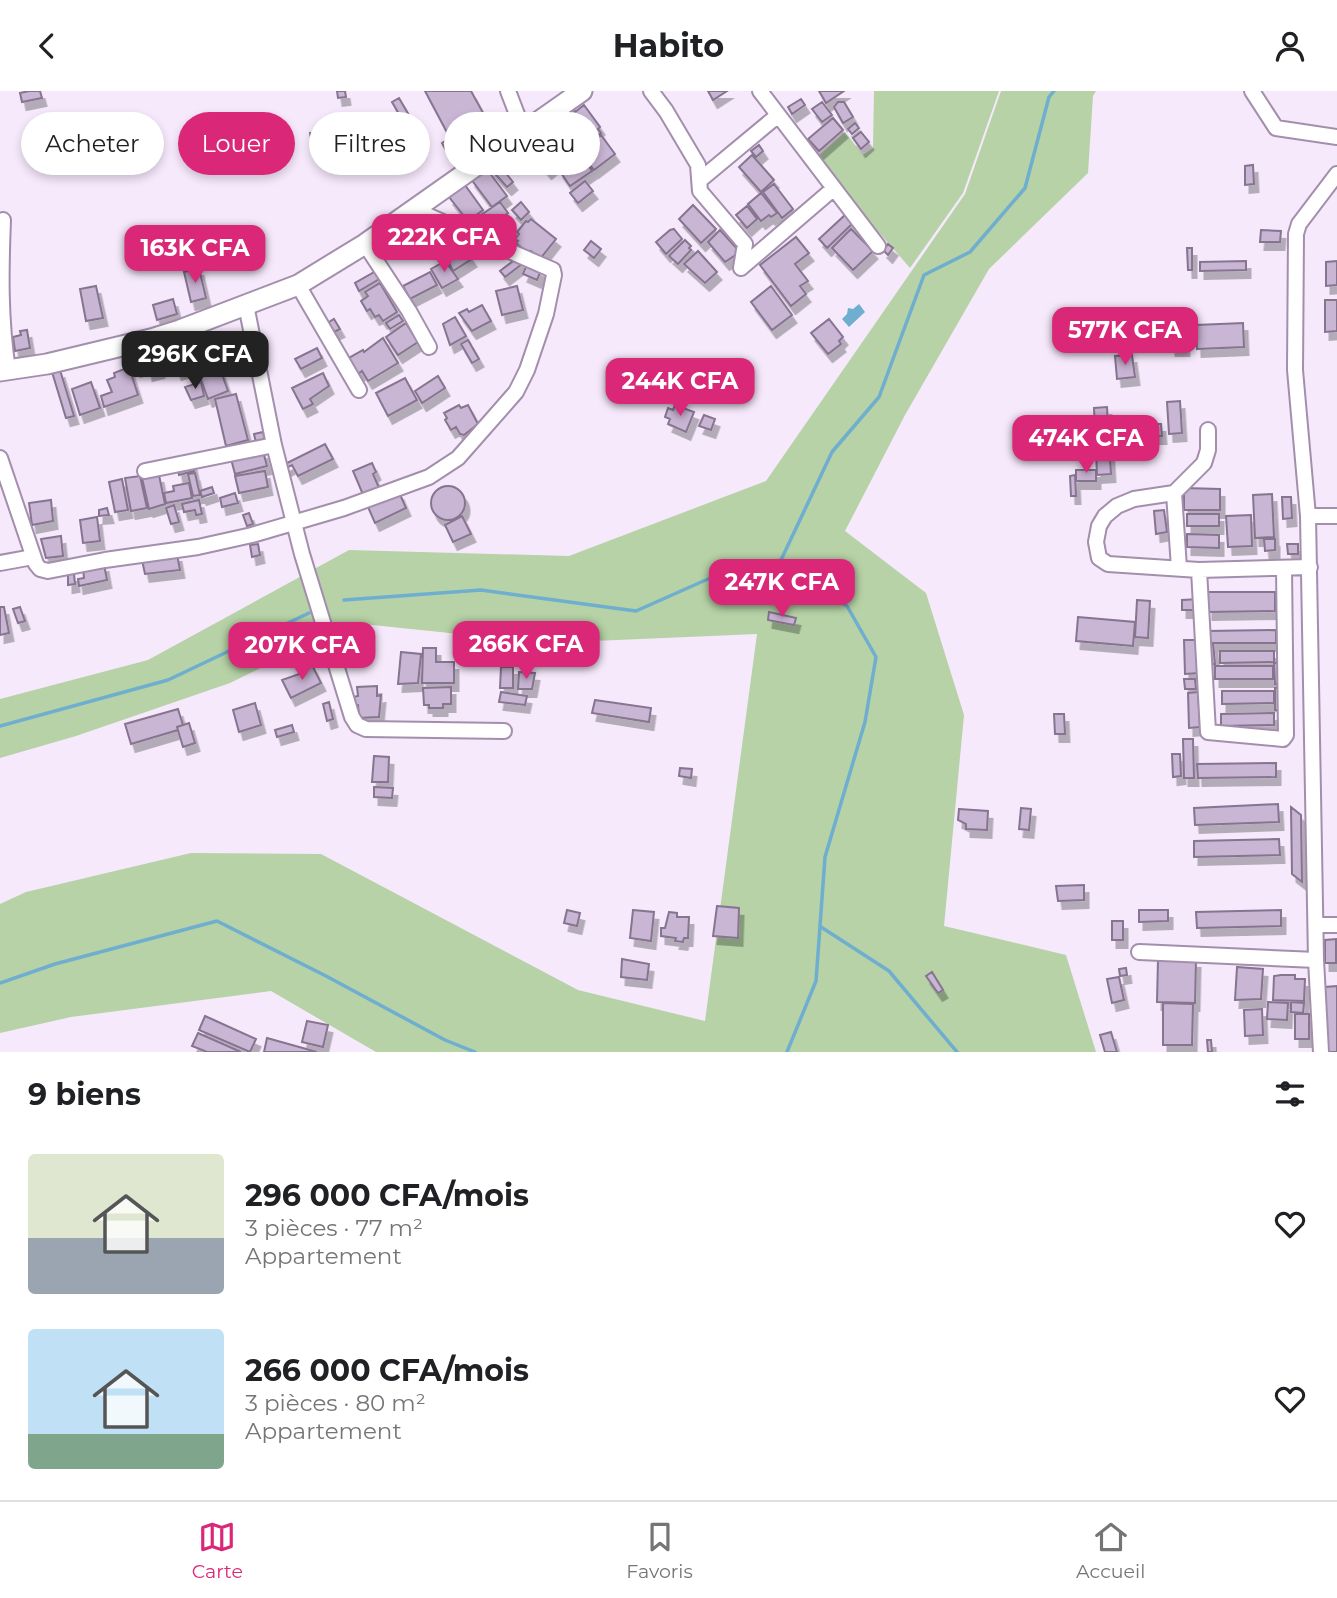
<!DOCTYPE html>
<html lang="fr">
<head>
<meta charset="utf-8">
<style>
	body { margin:0; font-family:Montserrat,sans-serif; background:#f2f2f2; color:#202124; height:100vh; display:flex; flex-direction:column; font-size:26px; white-space:nowrap }
	* { box-sizing:border-box; margin:0 }
	p { font-size:23px; color:#757577 }
	.icon { flex:none; width:38px; height:38px; fill:none; stroke:currentColor; stroke-width:2; stroke-linecap:round; stroke-linejoin:round }
	.map { position:relative; height:961px; overflow:hidden }
	.sheet { display:flex; flex-direction:column; background:#fff; flex:1 }
	.sheet>* { flex:none }
	.guide { position:absolute; left:21px; top:21px; width:700px; height:63px; display:flex; gap:14px }
	.price { position:absolute; translate:-50% -60px; padding:0 16px; border-radius:14px; background:#db2777; color:#fff; font-size:23px; line-height:46px; filter:drop-shadow(0 2px 4px #0008) }
	.price::after { content:''; position:absolute; left:50%; top:42px; width:21px; height:16px; margin-left:-10px; background:inherit; clip-path:polygon(0 0,100% 0,50% 100%) }
	.price.current { background:#222; color:#fff }
	ul { padding:0; list-style:none }
	li { display:flex; align-items:center; gap:21px; height:175px; padding:0 28px }
	li span { display:grid; place-items:center; flex:none; width:196px; height:140px; border-radius:7px; color:#555 }
	li>.icon { margin-inline-start:auto }
	span .icon { width:84px; height:84px; fill:#fffc; stroke-width:1 }
	li b { font-size:30px }
	h2 { display:flex; justify-content:space-between; align-items:center; height:84px; padding:0 28px; font-size:30px }
	.tag { padding:0 24px; border-radius:32px; background:#fff; box-shadow:0 4px 10px #0003; font-size:24px; line-height:63px }
	.tag.current { background:#db2777; color:#fff }
	header { display:flex; justify-content:space-between; align-items:center; height:91px; padding:0 28px; background:#fff; font-size:32px; font-weight:700 }
	.tabs { display:flex; justify-content:space-around; align-items:center; height:98px; border-top:2px solid #e0e0e0; background:#fff; font-size:19px; color:#757577 }
	.tabs a { display:grid; justify-items:center; gap:4px }
	.tabs .current { color:#db2777 }
	.map>svg:first-child { display:block }
	.green { fill:#b6d2a6 }
	.water { fill:#6faecf }
	.lines { fill:none; stroke-linecap:round; stroke-linejoin:round }
	.stream { stroke:#6faecf; stroke-width:3.5 }
	.building { fill:#c9b5d4; stroke:#877490; stroke-width:2; filter:url(#shadow) }
	.street-casing { stroke:#a38fac; stroke-width:18 }
	.secondary-casing { stroke:#a38fac; stroke-width:23 }
	.street { stroke:#fff; stroke-width:14 }
	.secondary { stroke:#fff; stroke-width:19 }
</style>
</head>
<body>
<header><svg class="icon" aria-label="back" viewBox="0 0 24 24"><path d="M15 5l-7 7 7 7"/></svg>Habito<svg class="icon" aria-label="person" viewBox="0 0 24 24"><circle cx="12" cy="8" r="4"/><path d="M4 21q1-7 8-7t8 7"/></svg></header>
<div class="map">
<svg width="1337" height="961" viewBox="0 0 1337 961">
	<defs>
		<filter id="shadow"><feDropShadow dx="4.5" dy="8" stdDeviation="0" flood-color="#0004"/></filter>
	</defs>
	<rect width="100%" height="100%" fill="#f6e9fc"/>
	<path class="green" d="M874,0H999L963,102L910,177L815,68L845,41L863,64L873,57Z
		M1001,0H1096L1093,5L1088,82L989,178L905,324L845,440L926,502L964,624L944,835L1066,864L1096,961H376L271,900L71,926L0,942V813L26,801L191,762L321,763L578,899L705,930L757,543L547,552L353,532L230,592L76,645L0,667V608L148,569L349,459L569,465L766,390L965,103Z"/>
	<path class="water" d="M859,213L865,221L849,236L842,228L847,223L848,217L853,218Z"/>
	<g class="lines">
		<path class="stream" d="M344,509L481,499L636,520L708,488L781,469
			M0,635L168,589L309,522
			M821,836L889,880L957,961
			M0,892L55,873L217,830L326,885L445,949L475,961
			M787,961L816,890L825,766L865,631L876,566L847,515L781,469L832,361L879,306L924,184L970,161L1025,97L1049,6L1054,0"/>
	</g>
	<path class="building" d="M29,0H40L42,7L22,11L20,2Z
		M337,0H345L346,6L338,7Z
		M425,0H471L487,29L451,49Z
		M708,0H727L713,9Z
		M819,0H844L826,12Z
		M399,7L410,26L403,30L392,11Z
		M801,8L805,14L792,23L788,16Z
		M822,11L832,24L822,31L812,18Z
		M838,11H844L853,26L843,32L834,16Z
		M584,14L600,36L598,38L601,42L578,58L563,38L561,40L555,32L573,18L575,21Z
		M833,27L843,39L819,60L808,48Z
		M855,32L859,37L852,43L848,38Z
		M332,38L334,49L312,53L310,42Z
		M861,41L869,51L861,58L853,47Z
		M601,44L615,63L594,79L579,60Z
		M447,49L455,64L450,67L442,52Z
		M545,51L549,55L553,51L559,58L565,52L573,62L561,72L559,70L547,80L535,66L541,60L538,57Z
		M759,54L763,60L756,66L751,60Z
		M581,64L592,80L570,95L559,79Z
		M752,64L774,89L761,101L739,76Z
		M497,71L513,91L507,96L490,77Z
		M1253,74L1254,93L1245,94V75Z
		M486,77L507,105L492,116L471,88Z
		M585,90L593,100L578,112L570,102Z
		M774,93L793,118L782,127L763,101Z
		M465,94L483,119L468,130L449,106Z
		M761,102L777,122L771,126L769,124L761,130L748,113Z
		M500,111L508,122L486,138L478,126Z
		M521,111L529,121L521,129L512,119Z
		M693,114L716,138L701,152L679,128Z
		M747,115L757,128L747,137L736,124Z
		M845,124L853,132L827,157L819,148Z
		M531,128L556,148L540,168L531,160L529,163L516,152L518,150L515,148L519,143L517,141L526,130L528,131Z
		M674,138L682,148L666,163L656,151L670,139Z
		M851,138L873,160L853,179L832,157Z
		M720,139L740,161L725,171L708,151Z
		M1261,139L1281,140L1280,151H1260Z
		M796,146L809,162L795,173L808,190L800,195L806,203L791,215L760,174Z
		M685,149L691,155L689,157L691,159L678,173L669,165Z
		M591,150L601,158L594,167L584,159Z
		M888,153L893,157L888,164L883,159Z
		M1187,157H1192V179H1188Z
		M466,159L472,168L453,180L448,170Z
		M698,160L717,181L705,192L684,173Z
		M517,167L522,173L505,186L500,180Z
		M445,170L458,188L442,197L431,178Z
		M1246,170V179L1200,180V171Z
		M1337,170V194L1326,195V171Z
		M527,173L541,179L537,189L523,183Z
		M199,177L206,207L191,211L184,181Z
		M376,180L381,187L359,200L355,192Z
		M430,181L437,194L410,208L403,195Z
		M380,192L397,221L383,230L379,224L375,226L370,218L367,220L361,210L368,205L365,201Z
		M96,195L103,227L86,230L80,198Z
		M517,195L523,219L502,224L496,200Z
		M771,195L792,224L772,239L751,211Z
		M173,208L177,223L157,229L153,214Z
		M1325,209H1337V240L1325,241Z
		M482,214L491,230L472,240L459,222L467,218L469,221Z
		M399,224L403,230L390,238L386,232Z
		M455,226L466,245L450,254L443,233Z
		M334,228L340,238L332,242L326,233Z
		M829,228L843,246L839,250L841,253L828,263L811,242Z
		M406,232L418,251L398,264L386,246Z
		M1243,232L1244,256L1197,258L1196,234Z
		M1184,234L1185,257H1171L1170,235Z
		M27,239L30,257L15,260L13,246L21,244L20,240Z
		M383,247L398,272L368,290L362,280L358,283L349,267L363,259L364,261Z
		M164,249L169,268L158,271L160,279L148,282L147,275L136,278L130,258Z
		M468,249L479,268L472,272L461,253Z
		M188,252L193,268L175,275L169,259Z
		M317,257L322,267L301,278L295,268Z
		M1132,264L1135,286L1117,288L1115,265Z
		M187,271L189,277L177,281L175,275Z
		M219,275L228,300L208,308L199,283Z
		M129,276L138,304L104,316L101,305L112,301L107,289L115,286L114,282Z
		M717,276L731,288L721,299L707,288Z
		M60,279L74,325L66,327L52,281Z
		M323,282L329,295L310,308L313,313L303,318L292,297Z
		M438,285L445,297L422,312L415,300Z
		M405,287L417,309L388,325L376,302Z
		M91,291L100,317L80,324L72,298Z
		M201,291L204,305L191,309L185,296Z
		M236,303L248,349L226,355L215,308Z
		M1180,310L1182,342L1169,343L1167,311Z
		M459,314L461,317L468,314L478,333L464,344L460,343L456,336L451,339L445,329L447,327L444,322Z
		M675,314L694,321L686,341L668,333L670,328L665,326L668,317L673,319Z
		M1107,316L1111,383L1097,384L1094,317Z
		M704,324L715,328L711,339L699,335Z
		M1144,333H1161L1162,345H1145Z
		M263,341L265,350L256,352L254,343Z
		M325,353L333,368L298,385L292,374L283,379L281,375Z
		M263,360L267,375L235,383L231,368Z
		M192,371L194,380L179,384L177,374Z
		M372,372L376,381L373,383L380,399L364,406L353,380Z
		M1076,379H1096V390H1076Z
		M265,380L268,396L239,402L235,385Z
		M195,382L200,404L193,405L188,383Z
		M150,384H159L165,413L149,418L142,387Z
		M1075,384L1076,405H1071L1070,385Z
		M140,385L147,417L131,420L125,387Z
		M122,388L128,419L115,421L109,391Z
		M189,392L192,407L166,412L164,402L174,400L173,395Z
		M431 412a17 17 0 1 1 34 0a17 17 0 1 1-34 0Z
		M212,396L214,402L202,406L200,400Z
		M1184,397L1220,398V419H1184Z
		M399,401L406,417L375,432L368,416Z
		M235,402L238,412L222,416L220,407Z
		M1272,403L1274,446L1255,447L1253,404Z
		M1282,406H1291L1292,427L1283,428Z
		M51,409L53,430L32,434L29,412Z
		M199,409L202,423L196,424L195,419L184,421L182,413Z
		M174,414L179,431L171,433L166,417Z
		M107,417L109,424L99,425V419Z
		M1164,419L1167,441L1156,443L1154,420Z
		M249,422L253,433L247,435L243,424Z
		M1187,423H1219V435H1187Z
		M1251,424L1252,455L1228,456L1226,425Z
		M462,425L471,443L453,451L445,434Z
		M97,426L100,450L83,452L80,429Z
		M1187,443L1219,444V457L1187,456Z
		M61,445L63,465L46,467L41,448Z
		M1264,448H1275V459L1265,460Z
		M258,453L260,464L252,466L250,454Z
		M1287,453H1298V463H1288Z
		M177,463L180,479L145,483L142,469Z
		M104,473L107,489L79,495L78,488L84,487L83,477Z
		M68,483H74L75,493L68,494Z
		M1208,501H1275V520L1208,521Z
		M1200,508V519H1182V509Z
		M1137,509L1150,510L1148,547L1135,546Z
		M0,516H4L9,542L0,544Z
		M20,516L25,530L18,532L13,518Z
		M769,521L796,527L794,534L768,529Z
		M1078,526L1135,531L1133,555L1076,550Z
		M1276,539V552H1206V540Z
		M1184,549H1199L1200,582L1185,583Z
		M1213,552L1215,573H1210L1209,553Z
		M423,557H436V571H454V592H422Z
		M1220,560H1274V571L1220,572Z
		M401,561L421,563L418,592L398,593Z
		M1274,572H1278L1279,593H1275Z
		M312,574L321,592L291,607L282,589L302,582L300,579Z
		M1215,575H1273V588H1215Z
		M501,576H513V597H500Z
		M519,581L535,582L532,598H518Z
		M1184,588H1195L1196,598H1185Z
		M377,595V605L381,604L379,626L359,627L358,614H353V606L358,605L357,596Z
		M451,596V613H443V617H429V614H424L423,597Z
		M1275,597H1278L1279,619H1275Z
		M1222,600H1274V612L1222,613Z
		M501,601L527,605L525,614L499,611Z
		M1198,601L1200,636L1189,637L1188,602Z
		M595,609L651,617L649,631L592,622Z
		M329,611L333,628L327,630L323,613Z
		M255,612L261,634L239,641L233,619Z
		M178,618L183,634L177,636L178,639L131,653L125,633Z
		M1274,622V634L1221,635V623Z
		M1054,623H1064L1065,643H1055Z
		M189,632L195,652L183,656L177,636Z
		M292,634L294,641L277,646L275,639Z
		M1183,648H1193L1194,687H1184Z
		M1172,663H1180L1181,685L1173,686Z
		M374,665L389,666L388,691H372Z
		M1276,672V686L1198,687L1197,673Z
		M680,677L692,678L691,687L679,685Z
		M374,696L393,697L392,707L374,706Z
		M1278,713L1279,731L1195,734L1194,717Z
		M1291,716L1301,724L1302,791L1292,783Z
		M1021,717L1031,718L1029,739L1019,738Z
		M959,718L988,720L987,739L966,738V733L958,729Z
		M1279,748L1280,764L1194,766V750Z
		M1084,794V809L1058,810L1056,795Z
		M717,815L739,817L738,847L713,845Z
		M567,819L580,822L577,835L564,832Z
		M633,819L654,821L651,850L630,847Z
		M1139,819H1168V830L1139,831Z
		M1281,819V835L1197,837L1196,821Z
		M669,821L677,822V826H689L688,847H684L683,851L675,850L676,847L661,845V837H665Z
		M1112,830H1123V849H1112Z
		M1336,848V872H1325V849Z
		M622,868L649,873L647,889L621,886Z
		M1158,868L1196,869L1195,912L1157,911Z
		M1237,876L1263,878L1261,908L1235,909Z
		M1126,877L1127,884L1120,885L1119,878Z
		M932,881L943,899L938,902L926,885Z
		M1281,884H1295V888H1305L1304,910L1273,909L1274,885Z
		M1119,886L1124,909L1112,912L1107,888Z
		M1337,895V961H1328L1325,896Z
		M1268,911L1288,912L1287,929L1267,928Z
		M1291,911L1304,912L1303,922L1291,921Z
		M1163,912L1193,913L1192,954H1163Z
		M1262,918L1263,944L1245,945L1244,919Z
		M1295,923H1309V948H1295Z
		M205,925L256,948L250,961L199,939Z
		M307,930L328,934L323,956L302,951Z
		M1111,941L1117,961H1105L1100,944Z
		M198,942L241,961H207L192,955Z
		M267,947L317,961H264Z
		M1207,949H1211L1212,961H1208Z"/>
	<g class="lines">
		<defs>
			<path id="street" d="M508,0L523,39
				M651,0L666,20L698,74L700,100L745,153L741,177
				M760,0L878,155
				M1252,0L1276,37L1337,46
				M700,89L777,25
				M3,129C1,179 0,228 8,279
				M365,153L409,220L429,256
				M741,177L833,98
				M298,194L359,299
				M246,214L274,354L302,463L352,626L357,634L366,638L504,640
				M1208,339V359L1204,372L1174,402L1134,408L1117,415L1105,425L1099,435L1096,451L1099,467L1108,473L1199,479L1310,476
				M0,367L36,473L40,478L48,480L105,469L198,456L252,444L344,417L429,386L458,367L516,301L527,279L546,223L554,184L553,179L546,176L413,118
				M145,380L274,354
				M1174,402L1179,477
				M1308,425H1337
				M0,472L33,466
				M1199,479L1208,641L1283,648L1286,644L1284,477
				M1317,834H1337
				M1139,861L1316,869
				M1321,961L1316,869L1308,425L1295,279L1296,143L1299,133L1337,83"/>
			<path id="secondary" d="M0,280L47,273L151,248L180,239L298,194L365,153L582,0"/>
		</defs>
		<use href="#street" class="street-casing"/>
		<use href="#secondary" class="secondary-casing"/>
		<use href="#street" class="street"/>
		<use href="#secondary" class="secondary"/>
	</g>
</svg>
<b class="price" style="left:444px;top:183px">222K CFA</b>
<b class="price" style="left:195px;top:194px">163K CFA</b>
<b class="price" style="left:1125px;top:276px">577K CFA</b>
<b class="price current" style="left:195px;top:300px">296K CFA</b>
<b class="price" style="left:680px;top:327px">244K CFA</b>
<b class="price" style="left:1086px;top:384px">474K CFA</b>
<b class="price" style="left:782px;top:528px">247K CFA</b>
<b class="price" style="left:526px;top:590px">266K CFA</b>
<b class="price" style="left:302px;top:591px">207K CFA</b>
<div class="guide">
<a class="tag">Acheter</a>
<a class="tag current">Louer</a>
<a class="tag">Filtres</a>
<a class="tag">Nouveau</a>
</div>
</div>
<section class="sheet">
<h2>9 biens<svg class="icon" aria-label="filters" viewBox="0 0 24 24"><path d="M4 7h16M4 17h16"/><circle cx="9" cy="7" r="2"/><circle cx="15" cy="17" r="2"/></svg></h2>
<ul>
<li><span style="background:linear-gradient(#dfe7d0 60%,#9aa5b1 0)"><svg class="icon" aria-label="home" viewBox="0 0 24 24"><path d="M3 11l9-7 9 7M6 9v11h12V9"/></svg></span><div><b>296 000 CFA/mois</b><p>3 pièces · 77 m²</p><p>Appartement</p></div><svg class="icon" aria-label="heart" viewBox="0 0 24 24"><path d="M12 20l-8-8c-3-5 5-10 8-4 3-6 11-1 8 4z"/></svg></li>
<li><span style="background:linear-gradient(#bfe0f5 75%,#7fa58c 0)"><svg class="icon" aria-label="home" viewBox="0 0 24 24"><path d="M3 11l9-7 9 7M6 9v11h12V9"/></svg></span><div><b>266 000 CFA/mois</b><p>3 pièces · 80 m²</p><p>Appartement</p></div><svg class="icon" aria-label="heart" viewBox="0 0 24 24"><path d="M12 20l-8-8c-3-5 5-10 8-4 3-6 11-1 8 4z"/></svg></li>
</ul>
</section>
<nav class="tabs">
<a class="current"><svg class="icon" aria-label="map" viewBox="0 0 24 24"><path d="M3 6l6-2 6 2 6-2v14l-6 2-6-2-6 2zM9 4v14M15 6v14"/></svg>Carte</a>
<a><svg class="icon" aria-label="saved" viewBox="0 0 24 24"><path d="M7 4h10v16l-5-4-5 4z"/></svg>Favoris</a>
<a><svg class="icon" aria-label="home" viewBox="0 0 24 24"><path d="M3 11l9-7 9 7M6 9v11h12V9"/></svg>Accueil</a>
</nav>
</body>
</html>
